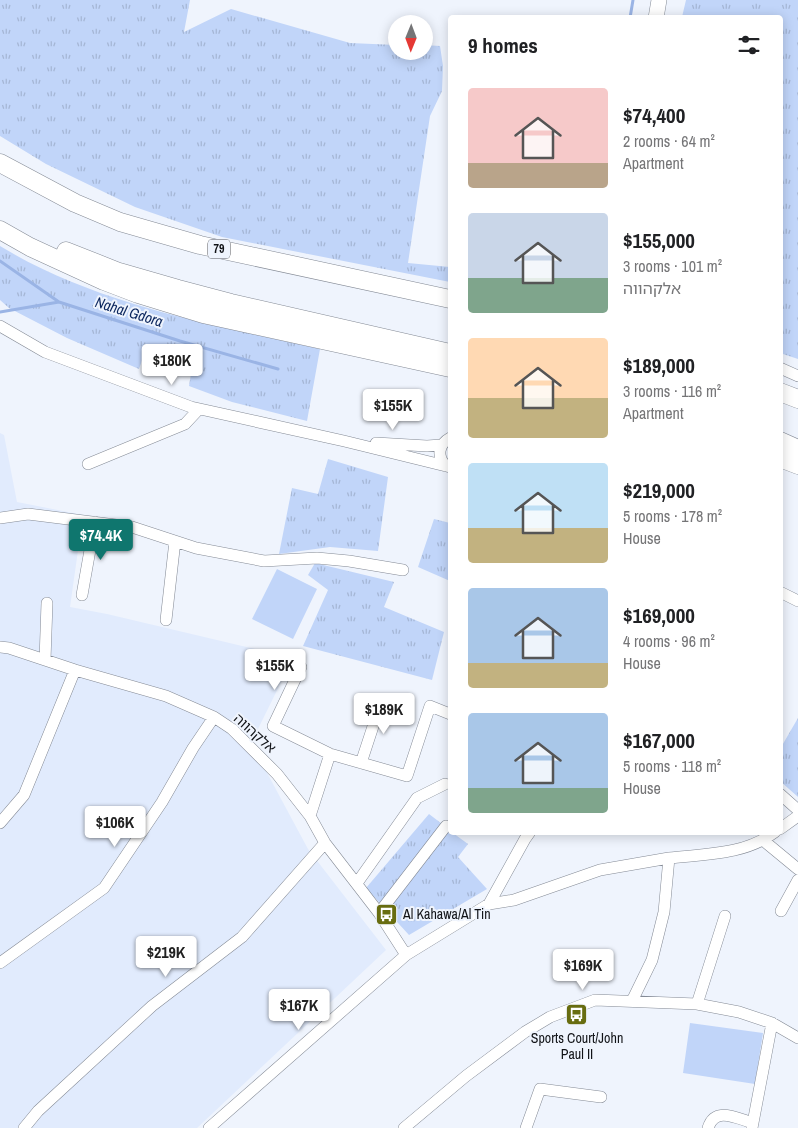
<!DOCTYPE html>
<html lang="en">
<head>
<meta charset="utf-8">
<style>
	body { margin:0; font-family:"Archivo Narrow","Noto Sans Hebrew",sans-serif; background:#f6f6f6; color:#202124; height:100vh; display:flex; flex-direction:column; font-size:19px; white-space:nowrap }
	* { box-sizing:border-box; margin:0 }
	p { font-size:16px; color:#757577 }
	.icon { flex:none; width:28px; height:28px; fill:none; stroke:currentColor; stroke-width:2; stroke-linecap:round; stroke-linejoin:round }
	.map { position:relative; flex:1; overflow:hidden }
	.sheet { position:absolute; left:448px; top:15px; width:335px; height:820px; display:flex; flex-direction:column; background:#fff; border-radius:5px; box-shadow:0 2px 12px #0003 }
	.sheet>* { flex:none }
	.needle { width:32px; rotate:181deg }
	.tools { position:absolute; left:388px; top:15px; display:grid; gap:10px }
	.tools a { display:grid; place-items:center; width:45px; height:45px; border-radius:50%; background:#fff; box-shadow:0 2px 12px #0003; font-size:25px }
	.price { position:absolute; translate:-50% -42px; padding:0 11px; border-radius:5px; background:#fff; color:#222; font-size:16px; line-height:32px; filter:drop-shadow(0 1px 2px #0008) }
	.price::after { content:''; position:absolute; left:50%; top:30px; width:15px; height:11px; margin-left:-8px; background:inherit; clip-path:polygon(0 0,100% 0,50% 100%) }
	.price.selected { background:#0f766e; color:#fff }
	ul { padding:0; list-style:none }
	li { display:flex; align-items:center; gap:15px; height:125px; padding:0 20px }
	li span { display:grid; place-items:center; flex:none; width:140px; height:100px; border-radius:5px; color:#555 }
	li>.icon { margin-inline-start:auto }
	span .icon { width:60px; height:60px; fill:#fffc; stroke-width:1 }
	li b { font-size:21px }
	h2 { display:flex; justify-content:space-between; align-items:center; height:60px; padding:0 20px; font-size:21px }
	.map>svg:first-child { display:block }
	.built { fill:#e1ebfd }
	.grass { fill:url(#grass-tufts) }
	.pitch { fill:#c1d5f9 }
	.lines { fill:none; stroke-linecap:round; stroke-linejoin:round }
	.stream { stroke:#9ab4e5; stroke-width:3 }
	.minor-casing { stroke:#848a95; stroke-width:12 }
	.major-casing { stroke:#848a95; stroke-width:16 }
	.highway-casing { stroke:#848a95; stroke-width:19 }
	.minor { stroke:#fff; stroke-width:11 }
	.major { stroke:#fff; stroke-width:15 }
	.highway { stroke:#fff; stroke-width:18 }
	.labels { text-anchor:middle; stroke-width:4; stroke-linejoin:round; paint-order:stroke }
	.shield { fill:#eff4fd; stroke:#54565c; stroke-width:1 }
	.shield-label { font-size:12px; font-weight:bold; fill:#111317 }
	.street-label { font-size:14px; fill:#111317; stroke:#eff4fd }
	.poi-label { font-size:14px; fill:#111317; stroke:#eff4fd; text-anchor:start }
	.water-label { font-size:15px; font-style:italic; fill:#0a255d; stroke:#eff4fd }
</style>
</head>
<body>
<div class="map">
<svg width="798" height="1128" viewBox="0 0 798 1128">
	<defs>
		<pattern id="grass-tufts" width="24" height="20" patternUnits="userSpaceOnUse" patternTransform="scale(1.25)"><rect width="24" height="20" fill="#c1d5f9"/><path d="M3 7l-1-3M5 7V3M7 7l1-3M15 17l-1-3M17 17v-4M19 17l1-3" fill="none" stroke="#a5b6d5"/></pattern>
	</defs>
	<rect width="100%" height="100%" fill="#eff4fd"/>
	<path class="built" d="M0,433L4,435L17,502L83,515L70,607L107,614L293,658L251,743L308,849L386,950L197,1128H0Z"/>
	<path class="grass" d="M0,0H190L184,32L231,9L350,43L396,45V51H424V45L440,46L443,66L442,91L430,116L408,263L450,267V282L222,237L135,207L46,164L0,136Z
		M686,0H798V359L780,353V18L682,17Z
		M0,246C97,305 211,324 320,349L307,421L232,402L189,386L194,355L147,346L139,369L67,338L9,308L0,300Z
		M328,459L388,477L378,551L330,547L279,554L292,488L318,494Z
		M434,519L450,523V581L418,567Z
		M315,563L394,582L384,607L444,632L432,680L303,646L328,590L308,575Z
		M798,718V797L780,781V749Z
		M429,814L450,830V832L453,833L468,844L458,857L487,889L409,935L366,888Z"/>
	<path class="pitch" d="M277,569L317,589L293,639L252,619Z
		M690,1023L763,1033L755,1084L683,1073Z"/>
	<g class="lines">
		<path class="stream" d="M630,18L633,0
			M0,261L59,302
			M0,312L59,302L180,341L278,369"/>
		<defs>
			<path id="minor" d="M0,326L45,352L191,407L344,441L450,467
				M780,368L798,376
				M376,443L427,446L441,445
				M88,464L185,424L199,409
				M446,466C436,456 439,444 450,438
				M0,518L28,514L132,527L196,548L264,561L317,558L349,561L403,570
				M780,592L798,601
				M82,595L95,522
				M166,620L175,541
				M0,647L9,648L75,670L166,696L214,717L232,729L277,774L310,816L325,843L379,913L406,955
				M45,660L47,603
				M301,667L273,726L330,754L407,776L430,706L450,714
				M361,763L382,699
				M780,794L798,810
				M310,816L330,754
				M0,823L24,795L75,670
				M780,829L798,816
				M764,841L798,869
				M669,858C705,854 745,855 775,832
				M357,883L417,798L445,784
				M489,904L525,839L530,832
				M781,911L798,880
				M379,913L446,826
				M0,963L104,888L162,802L193,748L214,717
				M697,1004L725,916
				M24,1128L38,1111L152,1006L242,937L325,843
				M209,1128L406,955L489,904L514,900L600,870L669,858L664,912L652,960L632,1001
				M404,1128L466,1076L525,1032L550,1017L595,1000L697,1004L739,1012L772,1023L798,1038
				M526,1128L540,1089L601,1097
				M708,1128C715,1106 736,1118 753,1123
				M752,1128L772,1023"/>
			<path id="major" d="M656,18L659,0"/>
			<path id="highway" d="M0,163L75,203L120,222L200,245L450,299
				M0,230L30,247L104,281L138,294L203,314L450,368
				M66,251L119,272L178,289L231,303L450,353
				M780,392L798,399
				M780,441L798,449
				M780,458L798,465"/>
		</defs>
		<use href="#minor" class="minor-casing"/>
		<use href="#major" class="major-casing"/>
		<use href="#highway" class="highway-casing"/>
		<use href="#minor" class="minor"/>
		<use href="#major" class="major"/>
		<use href="#highway" class="highway"/>
	</g>
	<defs>
		<symbol id="bus-square" viewBox="-11 -11 22 22"><rect x="-9" y="-9" width="18" height="18" rx="4" fill="#686d10" stroke="#eff4fd"/><path d="M-5-6H5V4H4V6H2V4H-2V6H-4V4H-5ZM-3.5-4V0h7V-4ZM-3.5 1.2v1.5H-2V1.2ZM2 1.2v1.5H3.5V1.2Z" fill="#fff"/></symbol>
	</defs>
	<g fill-rule="evenodd">
		<use href="#bus-square" x="374" y="902" width="25" height="25"/>
		<use href="#bus-square" x="564" y="1002" width="25" height="25"/>
	</g>
	<g class="labels">
		<rect class="shield" x="208" y="239.5" width="22" height="19" rx="4"/>
		<g class="shield-label">
			<text x="219" y="253">79</text>
		</g>
		<g class="street-label">
			<text transform="translate(255 733) rotate(42)" y="5">אלקהווה</text>
		</g>
		<g class="poi-label">
			<text x="403" y="919">Al Kahawa/Al Tin</text>
			<text x="577" y="1043" text-anchor="middle">Sports Court/John<tspan x="577" dy="16">Paul II</tspan></text>
		</g>
		<g class="water-label">
			<text transform="translate(129 312) rotate(17)" y="5">Nahal Gdora</text>
		</g>
	</g>
</svg>
<div class="tools">
<a><svg class="needle" viewBox="-14 -14 28 28"><path d="M0-13l5 13h-10z" fill="#e53935"/><path d="M0 13l5-13h-10z" fill="#757577"/></svg></a>
</div>
<b class="price" style="left:172px;top:386px">$180K</b>
<b class="price" style="left:393px;top:431px">$155K</b>
<b class="price selected" style="left:101px;top:561px">$74.4K</b>
<b class="price" style="left:275px;top:691px">$155K</b>
<b class="price" style="left:384px;top:735px">$189K</b>
<b class="price" style="left:115px;top:848px">$106K</b>
<b class="price" style="left:166px;top:978px">$219K</b>
<b class="price" style="left:583px;top:991px">$169K</b>
<b class="price" style="left:299px;top:1031px">$167K</b>
<section class="sheet">
<h2>9 homes<svg class="icon" aria-label="filters" viewBox="0 0 24 24"><path d="M4 7h16M4 17h16"/><circle cx="9" cy="7" r="2"/><circle cx="15" cy="17" r="2"/></svg></h2>
<ul>
<li><span style="background:linear-gradient(#f6c9c9 75%,#b9a48a 0)"><svg class="icon" aria-label="home" viewBox="0 0 24 24"><path d="M3 11l9-7 9 7M6 9v11h12V9"/></svg></span><div><b>$74,400</b><p>2 rooms · 64 m²</p><p>Apartment</p></div></li>
<li><span style="background:linear-gradient(#c9d6e8 65%,#7fa58c 0)"><svg class="icon" aria-label="home" viewBox="0 0 24 24"><path d="M3 11l9-7 9 7M6 9v11h12V9"/></svg></span><div><b>$155,000</b><p>3 rooms · 101 m²</p><p>אלקהווה</p></div></li>
<li><span style="background:linear-gradient(#ffd9b3 60%,#c2b280 0)"><svg class="icon" aria-label="home" viewBox="0 0 24 24"><path d="M3 11l9-7 9 7M6 9v11h12V9"/></svg></span><div><b>$189,000</b><p>3 rooms · 116 m²</p><p>Apartment</p></div></li>
<li><span style="background:linear-gradient(#bfe0f5 65%,#c2b280 0)"><svg class="icon" aria-label="home" viewBox="0 0 24 24"><path d="M3 11l9-7 9 7M6 9v11h12V9"/></svg></span><div><b>$219,000</b><p>5 rooms · 178 m²</p><p>House</p></div></li>
<li><span style="background:linear-gradient(#a9c7e8 75%,#c2b280 0)"><svg class="icon" aria-label="home" viewBox="0 0 24 24"><path d="M3 11l9-7 9 7M6 9v11h12V9"/></svg></span><div><b>$169,000</b><p>4 rooms · 96 m²</p><p>House</p></div></li>
<li><span style="background:linear-gradient(#a9c7e8 75%,#7fa58c 0)"><svg class="icon" aria-label="home" viewBox="0 0 24 24"><path d="M3 11l9-7 9 7M6 9v11h12V9"/></svg></span><div><b>$167,000</b><p>5 rooms · 118 m²</p><p>House</p></div></li>
</ul>
</section>
</div>
</body>
</html>
